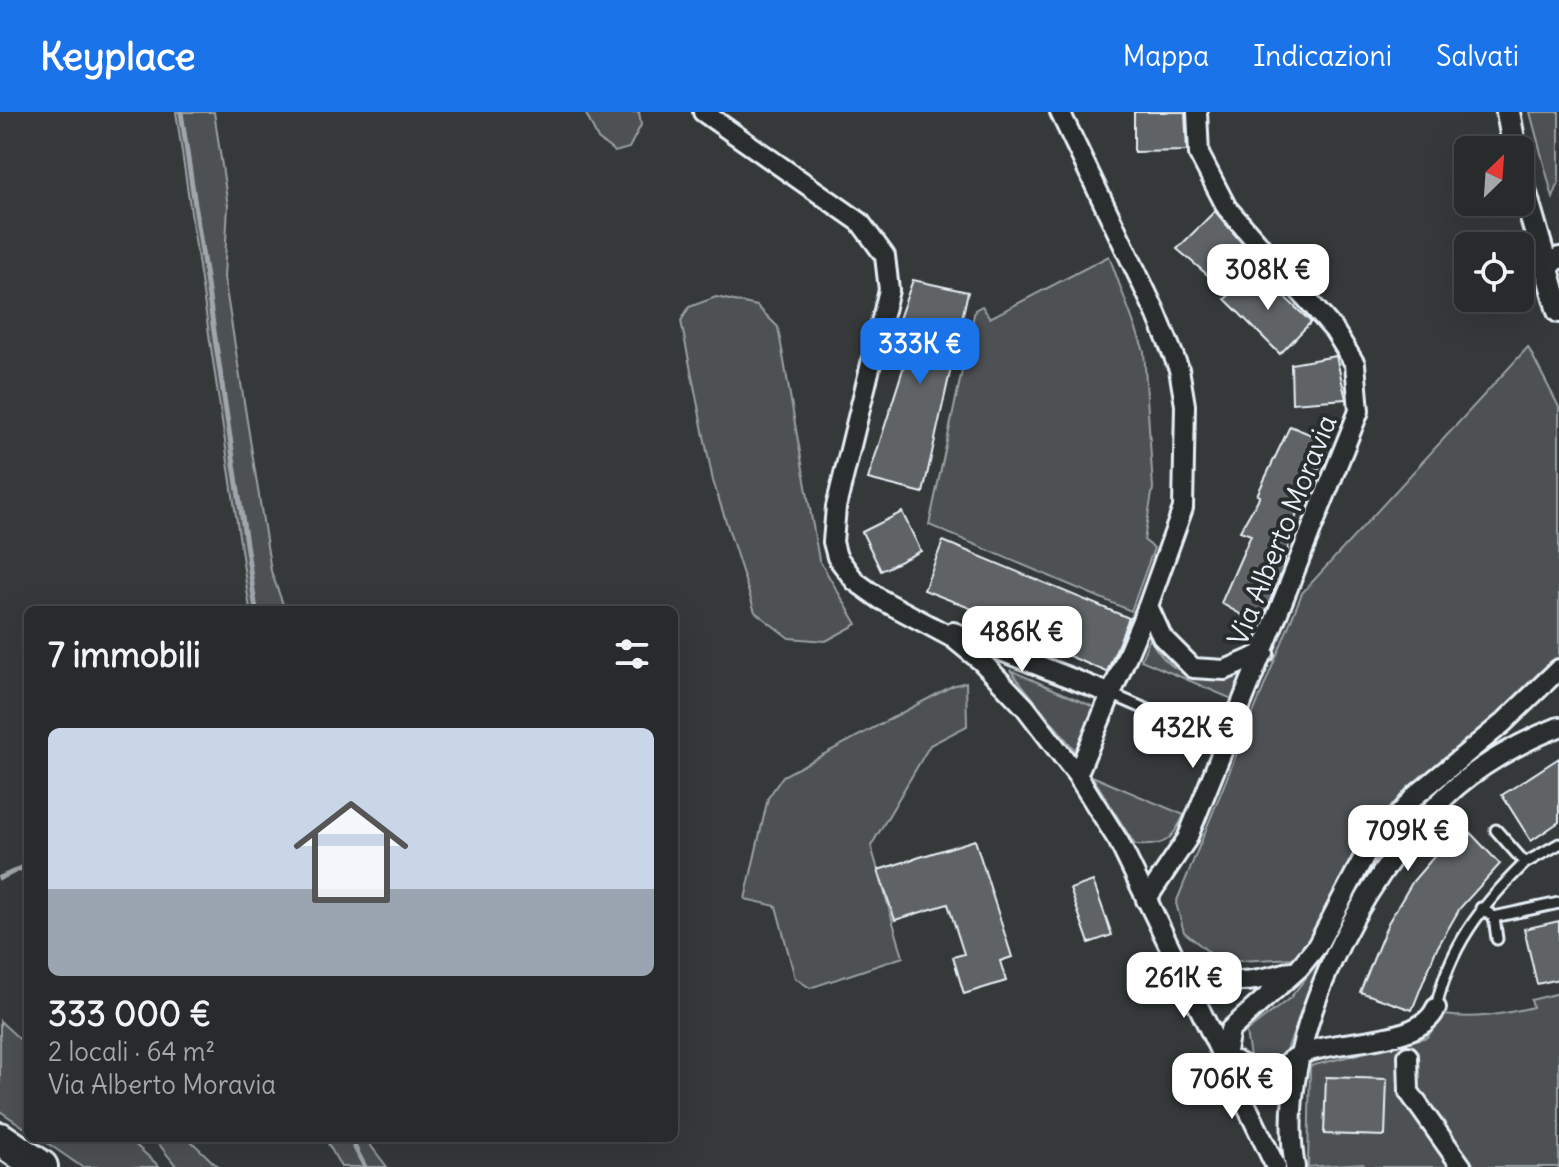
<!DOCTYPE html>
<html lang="it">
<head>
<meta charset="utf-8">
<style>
	body { margin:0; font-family:Delius,sans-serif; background:#303334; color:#f1f3f6; height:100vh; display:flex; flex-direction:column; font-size:30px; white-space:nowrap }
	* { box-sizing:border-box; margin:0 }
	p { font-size:26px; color:#a5a7a9 }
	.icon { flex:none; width:44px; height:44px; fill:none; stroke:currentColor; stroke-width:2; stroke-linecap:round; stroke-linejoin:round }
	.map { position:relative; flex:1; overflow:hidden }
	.drawer { position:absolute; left:24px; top:494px; width:654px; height:536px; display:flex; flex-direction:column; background:#282b2c; border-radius:12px; box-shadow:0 8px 32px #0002,0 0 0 2px #444748 }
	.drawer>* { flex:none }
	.needle { width:52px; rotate:25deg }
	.tools { position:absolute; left:1454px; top:24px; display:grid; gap:16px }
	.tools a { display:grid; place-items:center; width:80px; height:80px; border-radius:12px; background:#282b2c; box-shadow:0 8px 32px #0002,0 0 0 2px #444748; font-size:40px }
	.price { position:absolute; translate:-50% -68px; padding:0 18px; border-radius:16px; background:#fff; color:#222; font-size:26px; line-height:52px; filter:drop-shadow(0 2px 4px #0008) }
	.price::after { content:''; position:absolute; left:50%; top:48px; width:24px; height:18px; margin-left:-12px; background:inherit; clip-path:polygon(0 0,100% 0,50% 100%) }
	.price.current { background:#1a73e8; color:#fff }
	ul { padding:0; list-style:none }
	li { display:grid; align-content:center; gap:16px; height:424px; padding:0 24px }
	li span { display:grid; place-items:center; height:248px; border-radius:12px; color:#555 }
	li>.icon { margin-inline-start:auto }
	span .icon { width:144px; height:144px; fill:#fffc; stroke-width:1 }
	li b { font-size:34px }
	h2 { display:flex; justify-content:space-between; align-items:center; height:96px; padding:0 24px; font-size:34px }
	header { display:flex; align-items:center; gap:48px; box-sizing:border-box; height:112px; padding:0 40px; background:#1a73e8; color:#fff }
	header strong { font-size:38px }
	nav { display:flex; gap:44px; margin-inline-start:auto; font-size:28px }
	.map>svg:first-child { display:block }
	.green { fill:#4d5152; stroke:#9aa1a5; stroke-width:2 }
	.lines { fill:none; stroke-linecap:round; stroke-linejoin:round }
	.stream { stroke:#a0a7ac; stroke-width:5 }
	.building { fill:#5f6365; stroke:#e8f1f8; stroke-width:2 }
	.service-casing { stroke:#e8f1f8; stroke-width:15 }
	.minor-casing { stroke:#e8f1f8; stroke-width:24 }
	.tertiary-casing { stroke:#e8f1f8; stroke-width:28 }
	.motorway-casing { stroke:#e8f1f8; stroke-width:38 }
	.service { stroke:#2a2d2e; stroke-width:9 }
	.minor { stroke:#2a2d2e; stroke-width:18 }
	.tertiary { stroke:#2a2d2e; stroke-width:22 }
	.motorway { stroke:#2a2d2e; stroke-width:32 }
	.labels { text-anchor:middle; stroke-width:8; stroke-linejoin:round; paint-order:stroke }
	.street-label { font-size:28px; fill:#e8f1f8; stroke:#2a2d2e }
</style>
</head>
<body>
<header>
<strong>Keyplace</strong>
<nav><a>Mappa</a><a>Indicazioni</a><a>Salvati</a></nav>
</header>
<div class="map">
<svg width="1559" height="1055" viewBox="0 0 1559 1055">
	<rect width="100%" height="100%" fill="#35393a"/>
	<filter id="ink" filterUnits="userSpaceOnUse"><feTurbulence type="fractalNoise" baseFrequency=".0125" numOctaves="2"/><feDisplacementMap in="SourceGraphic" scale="16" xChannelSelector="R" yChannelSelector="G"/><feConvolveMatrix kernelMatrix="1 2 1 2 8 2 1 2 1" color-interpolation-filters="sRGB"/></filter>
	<g filter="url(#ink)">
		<path class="green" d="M176,0H214L228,94L224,165L271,459L285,498H250Z
			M585,0H639L641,13L629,36L615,40L598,27Z
			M1530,0H1559V70L1553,86Z
			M1109,144L1144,239L1153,376L1144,428L1154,436L1131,499L929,413L975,198L982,194L990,206Z
			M716,185L757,194L778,215L819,448L857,512L826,529L789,526L755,500L713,369L681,209L689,195Z
			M1528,235L1559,295V557L1415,684L1296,846L1221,850L1184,820L1176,791L1302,481Z
			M1150,526C1167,562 1206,576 1243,563L1232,587L1141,548Z
			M1010,558L1094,595L1076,640Z
			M966,570L967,614L930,633L871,734L903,845L810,876L795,866L776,794L745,787L768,686L783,664L952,574Z
			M1092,664L1184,703C1172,729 1164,735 1135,733Z
			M1323,844L1283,948L1261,952L1250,945L1246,920L1290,886Z
			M1559,881V1055H1366L1363,1051L1308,1055L1310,954L1427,925L1444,903C1477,908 1501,902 1533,895L1531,888Z
			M0,909L28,935V1018L0,999Z
			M40,1026H128L160,1055H82Z
			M154,1026H188L218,1055H177Z
			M325,1026H365L387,1055H341Z"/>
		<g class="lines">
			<path class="stream" d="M181,0L256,498
				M0,766L28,753
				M350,1026L365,1055"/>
		</g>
		<path class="building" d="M1134,0H1185L1187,39L1134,40Z
			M1215,99L1247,137L1210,165L1177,137Z
			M1256,158L1311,210L1280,242L1225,187Z
			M913,168L968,180L923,381L868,367L915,219L896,215Z
			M1336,244L1346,287L1292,291L1291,252Z
			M1290,314L1329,330L1319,357L1316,356L1304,399L1298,397L1282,459L1262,509L1254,510L1221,491L1251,423L1240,419L1260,384L1257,383Z
			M902,400L921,439L881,459L862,420Z
			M943,429L1129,506L1107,560L1062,541L1066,534L924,478Z
			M1559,646V710L1531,729L1502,683Z
			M1462,712L1500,752L1460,796L1436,838L1412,898L1360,880L1388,811L1413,769Z
			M975,728L1012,845L1000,849L1006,869L964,882L953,845L964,842L948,792L895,808L878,758Z
			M1093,769L1112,823L1089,831L1070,777Z
			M1559,809V867L1537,872L1524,817Z
			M1326,965L1387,967L1385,1024L1324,1022Z"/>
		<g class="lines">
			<defs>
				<path id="service" d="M1111,582L1226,632
					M1525,751L1559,732
					M1481,796L1494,805L1559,791
					M1494,805L1497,827
					M1436,896C1449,835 1481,794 1525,751L1496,718"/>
				<path id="minor" d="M703,0L860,110L885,144L889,178L836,395L833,430L837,445L855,469L880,487L953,526L981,549L1025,595L1077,663L1119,730L1276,1055
					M1060,0L1156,201L1179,257L1185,293L1183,396L1148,494L1077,663
					M1546,160L1559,145
					M1148,494L1162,525L1193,556L1225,558L1264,541
					M953,520L1111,582
					M1146,788L1187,727L1359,299L1355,252L1334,218L1227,96L1199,42L1197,0
					M1178,854C1228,871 1240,875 1291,859
					M1225,944L1230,918L1299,856L1317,834L1366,741L1415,684L1503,611L1559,557
					M1225,944L1264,963C1285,957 1286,949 1302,942C1336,926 1420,934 1436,896
					M1408,944L1409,980L1462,1055
					M1295,1055C1273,933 1359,767 1446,684C1476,655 1520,630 1559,615"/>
				<path id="tertiary" d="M1508,0L1515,38
					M1520,64L1559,199"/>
				<path id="motorway" d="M0,1027L41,1055"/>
			</defs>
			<use href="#service" class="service-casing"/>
			<use href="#minor" class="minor-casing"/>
			<use href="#tertiary" class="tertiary-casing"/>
			<use href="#motorway" class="motorway-casing"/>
			<use href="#service" class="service"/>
			<use href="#minor" class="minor"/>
			<use href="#tertiary" class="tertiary"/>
			<use href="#motorway" class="motorway"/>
		</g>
	</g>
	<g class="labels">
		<g class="street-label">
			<text transform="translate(1282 418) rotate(-68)" y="10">Via Alberto Moravia</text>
		</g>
	</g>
</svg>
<div class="tools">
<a><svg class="needle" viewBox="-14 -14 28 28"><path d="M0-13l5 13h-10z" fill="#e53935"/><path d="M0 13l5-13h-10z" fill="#a5a7a9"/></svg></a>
<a><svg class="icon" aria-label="locate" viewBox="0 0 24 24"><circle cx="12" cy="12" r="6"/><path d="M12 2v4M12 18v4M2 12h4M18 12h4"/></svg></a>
</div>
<b class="price" style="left:1268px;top:200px">308K €</b>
<b class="price current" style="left:920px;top:274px">333K €</b>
<b class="price" style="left:1022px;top:562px">486K €</b>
<b class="price" style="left:1193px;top:658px">432K €</b>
<b class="price" style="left:1408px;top:761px">709K €</b>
<b class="price" style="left:1184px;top:908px">261K €</b>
<b class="price" style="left:1232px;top:1009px">706K €</b>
<section class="drawer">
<h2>7 immobili<svg class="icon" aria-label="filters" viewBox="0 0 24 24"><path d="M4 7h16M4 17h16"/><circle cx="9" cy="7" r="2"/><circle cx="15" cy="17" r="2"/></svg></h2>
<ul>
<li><span style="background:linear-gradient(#c9d6e8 65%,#9aa5b1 0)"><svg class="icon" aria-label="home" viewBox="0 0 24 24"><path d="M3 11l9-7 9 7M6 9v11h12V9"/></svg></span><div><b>333 000 €</b><p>2 locali · 64 m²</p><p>Via Alberto Moravia</p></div></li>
</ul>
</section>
</div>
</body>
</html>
